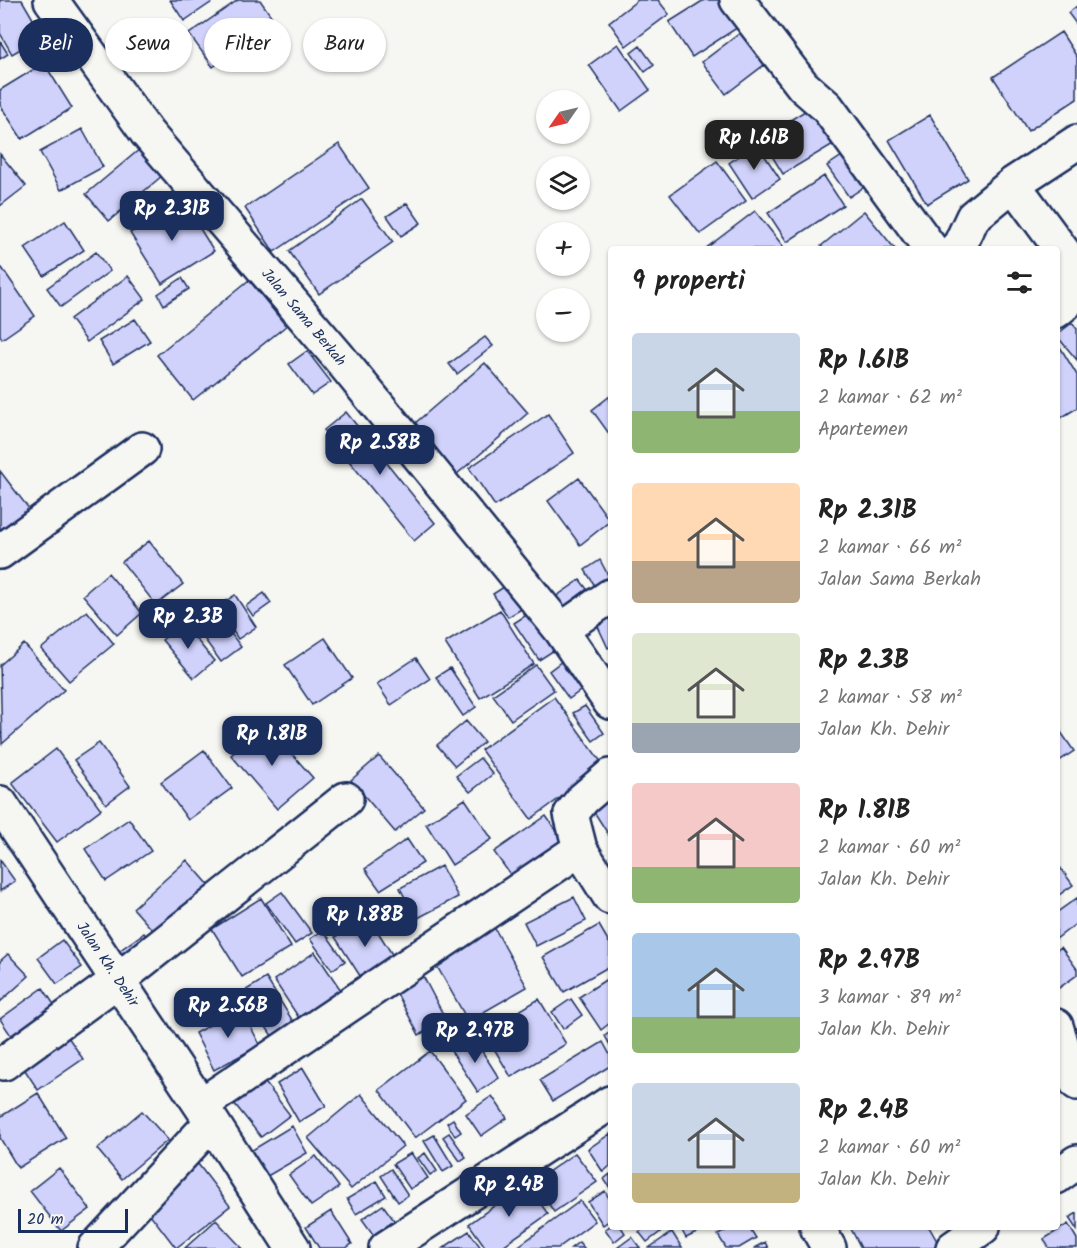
<!DOCTYPE html>
<html lang="id">
<head>
<meta charset="utf-8">
<style>
	body { margin:0; font-family:Kalam,sans-serif; background:#f2f2f2; color:#222; height:100vh; display:flex; flex-direction:column; font-size:22px; white-space:nowrap }
	* { box-sizing:border-box; margin:0 }
	p { font-size:20px; color:#767676 }
	.icon { flex:none; width:33px; height:33px; fill:none; stroke:currentColor; stroke-width:2; stroke-linecap:round; stroke-linejoin:round }
	.map { position:relative; flex:1; overflow:hidden }
	.drawer { position:absolute; left:608px; top:246px; width:452px; height:984px; display:flex; flex-direction:column; background:#fff; border-radius:6px; box-shadow:0 2px 4px #0004 }
	.drawer>* { flex:none }
	.top-card { position:absolute; left:18px; top:18px; width:500px; height:54px; display:flex; gap:12px }
	.needle { width:39px; rotate:236deg }
	.tools { position:absolute; left:536px; top:90px; display:grid; gap:12px }
	.tools a { display:grid; place-items:center; width:54px; height:54px; border-radius:50%; background:#fff; box-shadow:0 2px 4px #0004; font-size:30px }
	.scale { position:absolute; left:18px; bottom:15px; width:110px; box-sizing:border-box; padding-left:6px; border:3px solid #1b2f5e; border-top:0; font-size:16px; line-height:21px; white-space:nowrap; color:#1b2f5e; -webkit-text-stroke:4px #f6f6f2; paint-order:stroke }
	.price { position:absolute; translate:-50% -51px; padding:0 14px; border-radius:12px; background:#1b2f5e; color:#fff; font-size:20px; line-height:39px; filter:drop-shadow(0 2px 3px #0008) }
	.price::after { content:''; position:absolute; left:50%; top:36px; width:18px; height:14px; margin-left:-9px; background:inherit; clip-path:polygon(0 0,100% 0,50% 100%) }
	.price.current { background:#222; color:#fff }
	ul { padding:0; list-style:none }
	li { display:flex; align-items:center; gap:18px; height:150px; padding:0 24px }
	li span { display:grid; place-items:center; flex:none; width:168px; height:120px; border-radius:6px; color:#555 }
	li>.icon { margin-inline-start:auto }
	span .icon { width:72px; height:72px; fill:#fffc; stroke-width:1 }
	li b { font-size:26px }
	h2 { display:flex; justify-content:space-between; align-items:center; height:72px; padding:0 24px; font-size:26px }
	.pill { padding:0 21px; border-radius:27px; background:#fff; box-shadow:0 2px 4px #0004; font-size:21px; line-height:54px }
	.pill.current { background:#1b2f5e; color:#fff }
	.map>svg:first-child { display:block }
	.building { fill:#d0d2fb; stroke:#1b2f5e; stroke-width:1.5 }
	.lines { fill:none; stroke-linecap:round; stroke-linejoin:round }
	.minor-casing { stroke:#1b2f5e; stroke-width:38 }
	.minor { stroke:#f6f6f2; stroke-width:33 }
	.labels { text-anchor:middle; stroke-width:6; stroke-linejoin:round; paint-order:stroke }
	.street-label { font-size:15px; fill:#1b2f5e; stroke:#f6f6f2 }
</style>
</head>
<body>
<div class="map">
<svg width="1077" height="1248" viewBox="0 0 1077 1248">
	<rect width="100%" height="100%" fill="#f6f6f2"/>
	<filter id="ink" filterUnits="userSpaceOnUse"><feTurbulence type="fractalNoise" baseFrequency=".0167" numOctaves="2"/><feDisplacementMap in="SourceGraphic" scale="12" xChannelSelector="R" yChannelSelector="G"/><feConvolveMatrix kernelMatrix="1 2 1 2 8 2 1 2 1" color-interpolation-filters="sRGB"/></filter>
	<g filter="url(#ink)">
		<path class="building" d="M0,0H22L43,36L12,54L0,33Z
			M170,0H215L184,21Z
			M238,0H260L276,23L213,67L189,34Z
			M638,0H658L669,14L626,46L609,22Z
			M704,0H728L743,24L692,57L669,22Z
			M1077,6V25L1068,13Z
			M748,27L772,59L726,94L702,62Z
			M1061,32L1077,57V99L1028,131L993,77Z
			M0,41L8,54L0,59Z
			M618,44L650,90L621,111L589,65Z
			M640,46L654,65L645,72L631,53Z
			M44,63L72,108L22,139L0,105V90Z
			M813,106L835,143L783,174L761,138Z
			M930,115L968,179L927,204L889,140Z
			M82,129L103,167L61,190L40,152Z
			M339,144L369,188L274,252L245,208Z
			M757,144L780,179L752,198L729,163Z
			M854,148L876,179L849,197L827,166Z
			M140,149L163,175L109,221L86,194Z
			M0,154L26,186L0,206Z
			M717,161L746,201L700,234L670,195Z
			M824,176L843,205L787,242L768,213Z
			M362,199L393,242L319,294L289,251Z
			M182,200L214,251L162,284L130,233Z
			M407,203L421,223L401,236L387,216Z
			M755,211L783,246L780,249H705Z
			M864,211L895,249H824L821,246Z
			M65,221L84,250L44,276L25,248Z
			M96,252L110,271L61,307L47,288Z
			M2,268L35,316L2,339L0,335V269Z
			M128,276L145,299L87,342L70,319Z
			M182,278L189,289L164,305L158,294Z
			M249,280L286,326L193,400L157,355Z
			M135,319L150,341L113,364L99,341Z
			M1072,323L1077,329V360L1056,335Z
			M485,337L493,346L457,374L449,364Z
			M1060,347L1077,375V408L1056,421V349Z
			M307,351L331,382L312,395L289,364Z
			M485,363L528,413L457,474L414,424Z
			M610,396V435L592,410Z
			M346,412L435,523L414,541L324,430Z
			M548,414L574,453L495,506L469,468Z
			M0,471L30,510L0,534Z
			M579,478L610,521L580,545L548,501Z
			M149,541L183,584L156,605L122,562Z
			M600,560L609,577L595,586L585,570Z
			M108,573L142,613L117,635L83,595Z
			M580,580L587,589L559,610L551,600Z
			M510,583L525,607L508,617L493,594Z
			M264,593L271,603L253,616L246,606Z
			M235,595L256,627L238,639L217,607Z
			M212,608L241,647L221,662L192,622Z
			M500,610L534,664L480,698L445,643Z
			M534,610L559,647L539,660L514,623Z
			M610,610V647L608,648L594,618Z
			M87,611L114,644L69,681L41,649Z
			M183,623L214,661L194,678L162,640Z
			M325,638L352,678L312,705L285,665Z
			M24,644L64,690L2,744L0,665Z
			M570,655L591,683L569,699L549,671Z
			M416,658L430,679L391,705L377,684Z
			M536,665L554,690L511,720L493,695Z
			M450,668L476,707L463,716L436,677Z
			M554,697L604,766L531,819L481,750Z
			M585,706L604,733L593,741L573,713Z
			M466,721L484,742L455,766L437,745Z
			M267,725L313,778L277,809L231,755Z
			M1056,725L1074,751L1056,763Z
			M99,743L130,786L106,804L74,760Z
			M56,749L101,809L57,842L12,783Z
			M204,750L232,788L188,820L161,782Z
			M379,756L424,808L395,832L351,780Z
			M480,758L493,774L470,792L456,776Z
			M610,793V837L589,804Z
			M465,799L492,839L452,865L426,824Z
			M546,816L566,845L515,881L494,852Z
			M129,819L151,851L106,881L85,849Z
			M407,839L423,863L380,890L365,869Z
			M0,860L15,881L0,891Z
			M187,860L217,894L163,942L133,908Z
			M1056,862L1073,885L1056,897Z
			M441,866L458,897L416,919L400,888Z
			M282,892L312,933L295,944L266,903Z
			M574,897L586,921L536,946L524,922Z
			M261,898L291,947L242,977L212,929Z
			M1077,898V923L1056,939V913Z
			M368,916L395,959L362,979L335,937Z
			M599,925L610,944V966L564,992L543,957Z
			M494,927L527,987L468,1021L434,961Z
			M323,930L345,961L332,970L310,939Z
			M144,933L155,948L129,966L119,951Z
			M62,940L82,967L57,984L38,958Z
			M1061,947L1077,969V975L1056,990V951Z
			M315,952L347,999L305,1027L274,980Z
			M8,954L29,976L0,1002V961Z
			M422,974L446,1020L419,1035L394,988Z
			M610,977V1023L601,1030L579,997Z
			M266,978L297,1028L276,1042L243,992Z
			M43,988L59,1012L16,1043L0,1019Z
			M539,999L566,1044L511,1077L484,1032Z
			M571,999L582,1015L563,1029L552,1012Z
			M241,1008L260,1045L214,1070L195,1033Z
			M64,1031L83,1059L38,1090L19,1061Z
			M610,1032V1045L605,1036Z
			M473,1037L499,1078L478,1092L451,1051Z
			M603,1042L610,1055V1066L553,1101L540,1080Z
			M430,1051L466,1099L415,1138L379,1090Z
			M303,1068L326,1106L299,1122L277,1084Z
			M263,1080L290,1115L261,1137L234,1103Z
			M38,1093L66,1138L18,1168L0,1138V1117Z
			M361,1094L403,1146L351,1189L308,1138Z
			M492,1096L507,1118L481,1136L466,1114Z
			M142,1111L168,1140L122,1179L97,1149Z
			M453,1119L461,1132L455,1136L447,1123Z
			M292,1126L307,1153L264,1178L249,1152Z
			M449,1133L466,1157L460,1161L443,1137Z
			M610,1134V1166L603,1172L588,1149Z
			M434,1135L453,1166L443,1172L424,1141Z
			M411,1153L428,1178L410,1189L393,1164Z
			M425,1153L437,1171L430,1175L418,1158Z
			M575,1153L597,1182L554,1212L534,1182Z
			M316,1156L339,1187L311,1206L289,1175Z
			M198,1164L230,1206L176,1248L143,1205Z
			M59,1168L90,1209L61,1231L30,1191Z
			M391,1169L408,1195L398,1202L381,1176Z
			M610,1174V1188L604,1179Z
			M377,1181L386,1196L356,1214L347,1199Z
			M526,1183L548,1214L500,1248H486L469,1224Z
			M605,1191L610,1200V1220L603,1225L588,1202Z
			M580,1201L595,1221L558,1248H516Z
			M383,1205L396,1223L375,1237L362,1219Z
			M331,1211L352,1244L346,1248H319L306,1227Z
			M1077,1213V1230L1069,1218Z
			M216,1220L242,1248H185Z
			M1068,1224L1077,1239V1248H1049L1044,1239Z
			M610,1226L621,1227L625,1233L614,1242L605,1229Z
			M646,1227H667L647,1242L639,1232Z
			M680,1227H709L686,1238Z
			M732,1227H749L756,1238L739,1248H726L718,1235Z
			M850,1227H929L941,1248H861Z
			M469,1231L481,1248H443Z
			M672,1232L682,1248H649Z
			M632,1237L640,1248H617Z
			M579,1242L584,1248H571Z
			M765,1242L768,1248H754Z"/>
		<g class="lines">
			<defs>
				<path id="minor" d="M51,0L147,133L336,354L561,630L610,702
					M737,0L803,86L827,107L931,249
					M1013,184L1067,257L1076,280L1066,303L1056,311
					M958,249L973,217L1013,184L1077,142
					M0,552L142,449
					M561,630L610,596
					M0,803L212,1122L293,1248
					M580,849L610,897
					M1056,1026L1068,1065L1077,1083
					M4,1063L118,980L346,799
					M201,1105L580,849L571,814L583,799L610,776
					M1056,1177L1077,1162
					M817,1227L829,1248
					M95,1248L212,1122
					M386,1248L610,1103
					M953,1248L983,1227"/>
			</defs>
			<use href="#minor" class="minor-casing"/>
			<use href="#minor" class="minor"/>
		</g>
	</g>
	<g class="labels">
		<g class="street-label">
			<text transform="translate(304 317) rotate(50)" y="5">Jalan Sama Berkah</text>
			<text transform="translate(108 964) rotate(56)" y="5">Jalan Kh. Dehir</text>
		</g>
	</g>
</svg>
<div class="tools">
<a><svg class="needle" viewBox="-14 -14 28 28"><path d="M0-13l5 13h-10z" fill="#e53935"/><path d="M0 13l5-13h-10z" fill="#767676"/></svg></a>
<a><svg class="icon" aria-label="layers" viewBox="0 0 24 24"><path d="M12 4l9 5-9 5-9-5zM3 14l9 5 9-5"/></svg></a>
<a>+</a>
<a>−</a>
</div>
<div class="scale">20 m</div>
<b class="price current" style="left:754px;top:171px">Rp 1.61B</b>
<b class="price" style="left:172px;top:242px">Rp 2.31B</b>
<b class="price" style="left:380px;top:476px">Rp 2.58B</b>
<b class="price" style="left:188px;top:650px">Rp 2.3B</b>
<b class="price" style="left:272px;top:767px">Rp 1.81B</b>
<b class="price" style="left:365px;top:948px">Rp 1.88B</b>
<b class="price" style="left:228px;top:1039px">Rp 2.56B</b>
<b class="price" style="left:475px;top:1064px">Rp 2.97B</b>
<b class="price" style="left:509px;top:1218px">Rp 2.4B</b>
<div class="top-card">
<a class="pill current">Beli</a>
<a class="pill">Sewa</a>
<a class="pill">Filter</a>
<a class="pill">Baru</a>
</div>
<section class="drawer">
<h2>9 properti<svg class="icon" aria-label="filters" viewBox="0 0 24 24"><path d="M4 7h16M4 17h16"/><circle cx="9" cy="7" r="2"/><circle cx="15" cy="17" r="2"/></svg></h2>
<ul>
<li><span style="background:linear-gradient(#c9d6e8 65%,#8fb573 0)"><svg class="icon" aria-label="home" viewBox="0 0 24 24"><path d="M3 11l9-7 9 7M6 9v11h12V9"/></svg></span><div><b>Rp 1.61B</b><p>2 kamar · 62 m²</p><p>Apartemen</p></div></li>
<li><span style="background:linear-gradient(#ffd9b3 65%,#b9a48a 0)"><svg class="icon" aria-label="home" viewBox="0 0 24 24"><path d="M3 11l9-7 9 7M6 9v11h12V9"/></svg></span><div><b>Rp 2.31B</b><p>2 kamar · 66 m²</p><p>Jalan Sama Berkah</p></div></li>
<li><span style="background:linear-gradient(#dfe7d0 75%,#9aa5b1 0)"><svg class="icon" aria-label="home" viewBox="0 0 24 24"><path d="M3 11l9-7 9 7M6 9v11h12V9"/></svg></span><div><b>Rp 2.3B</b><p>2 kamar · 58 m²</p><p>Jalan Kh. Dehir</p></div></li>
<li><span style="background:linear-gradient(#f6c9c9 70%,#8fb573 0)"><svg class="icon" aria-label="home" viewBox="0 0 24 24"><path d="M3 11l9-7 9 7M6 9v11h12V9"/></svg></span><div><b>Rp 1.81B</b><p>2 kamar · 60 m²</p><p>Jalan Kh. Dehir</p></div></li>
<li><span style="background:linear-gradient(#a9c7e8 70%,#8fb573 0)"><svg class="icon" aria-label="home" viewBox="0 0 24 24"><path d="M3 11l9-7 9 7M6 9v11h12V9"/></svg></span><div><b>Rp 2.97B</b><p>3 kamar · 89 m²</p><p>Jalan Kh. Dehir</p></div></li>
<li><span style="background:linear-gradient(#c9d6e8 75%,#c2b280 0)"><svg class="icon" aria-label="home" viewBox="0 0 24 24"><path d="M3 11l9-7 9 7M6 9v11h12V9"/></svg></span><div><b>Rp 2.4B</b><p>2 kamar · 60 m²</p><p>Jalan Kh. Dehir</p></div></li>
</ul>
</section>
</div>
</body>
</html>
